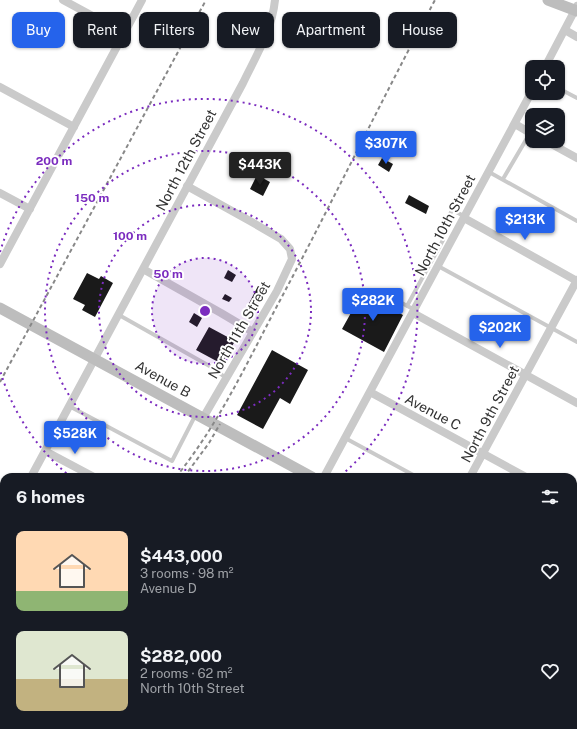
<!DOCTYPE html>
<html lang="en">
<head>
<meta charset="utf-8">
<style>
	body { margin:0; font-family:"Public Sans",sans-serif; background:#20242c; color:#f1f3f6; height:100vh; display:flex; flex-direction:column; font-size:15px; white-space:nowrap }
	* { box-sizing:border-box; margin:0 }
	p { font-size:13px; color:#9ea1a6 }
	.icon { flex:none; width:22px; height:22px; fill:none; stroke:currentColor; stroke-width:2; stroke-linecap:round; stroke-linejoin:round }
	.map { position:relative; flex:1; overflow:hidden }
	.drawer { position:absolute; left:0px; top:473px; width:577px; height:256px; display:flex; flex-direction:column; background:#171b24; border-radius:12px 12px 0 0; box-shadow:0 1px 3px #0004 }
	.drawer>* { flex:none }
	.top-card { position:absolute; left:12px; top:12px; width:553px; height:36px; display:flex; gap:8px }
	.controls { position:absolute; left:525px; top:60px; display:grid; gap:8px }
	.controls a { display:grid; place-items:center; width:40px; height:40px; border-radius:8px; background:#171b24; box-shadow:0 1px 3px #0004; font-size:20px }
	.price { position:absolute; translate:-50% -34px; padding:0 9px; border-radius:4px; background:#2563eb; color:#fff; font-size:13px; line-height:26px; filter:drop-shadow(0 1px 2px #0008) }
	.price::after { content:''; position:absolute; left:50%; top:24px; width:12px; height:9px; margin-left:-6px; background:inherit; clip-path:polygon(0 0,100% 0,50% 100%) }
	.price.on { background:#222; color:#fff }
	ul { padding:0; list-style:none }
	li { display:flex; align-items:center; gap:12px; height:100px; padding:0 16px }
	li span { display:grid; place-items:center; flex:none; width:112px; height:80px; border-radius:8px; color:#555 }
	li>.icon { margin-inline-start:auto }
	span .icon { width:48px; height:48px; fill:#fffc; stroke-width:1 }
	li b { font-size:17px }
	h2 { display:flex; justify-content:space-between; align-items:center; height:48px; padding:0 16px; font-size:17px }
	.chip { padding:0 14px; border-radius:8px; background:#171b24; box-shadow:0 1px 3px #0004; font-size:14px; line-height:36px }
	.chip.on { background:#2563eb; color:#fff }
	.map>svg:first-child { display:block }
	.green { fill:#dde8e3 }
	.building { fill:#1a1a1a }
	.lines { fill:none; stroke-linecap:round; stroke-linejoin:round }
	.lane { stroke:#cacaca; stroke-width:4 }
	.street { stroke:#cacaca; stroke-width:8 }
	.secondary { stroke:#bdbdbd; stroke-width:11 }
	.primary { stroke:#ababab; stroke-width:12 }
	.rail { stroke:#888; stroke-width:2; stroke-dasharray:4 3; stroke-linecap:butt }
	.secondary-bridge { stroke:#bdbdbd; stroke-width:11 }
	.primary-bridge { stroke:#ababab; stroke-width:12 }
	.ring { fill:none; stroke:#7b2cbf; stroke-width:2; stroke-dasharray:2 4 }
	.labels { text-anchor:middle; stroke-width:4; stroke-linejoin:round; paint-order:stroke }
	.street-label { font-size:14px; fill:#333; stroke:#fff }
	.centre { fill:#7b2cbf; stroke:#fff; stroke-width:2 }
	.ring-label { font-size:12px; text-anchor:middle; font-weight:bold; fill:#7b2cbf; stroke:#fff; stroke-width:4; stroke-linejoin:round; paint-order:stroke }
</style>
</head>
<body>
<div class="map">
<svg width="577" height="729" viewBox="0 0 577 729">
	<rect width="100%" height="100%" fill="#fff"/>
	<path class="green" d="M4,608V639L0,643V609Z"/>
	<path class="building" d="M382,158L393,164L389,172L378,165Z
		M257,175L270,182L263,196L250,189Z
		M409,195L429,206L426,214L405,203Z
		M228,270L236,275L232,282L224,278Z
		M87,273L99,279L101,276L113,283L95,317L82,310L85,305L73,299Z
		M258,286L265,290L251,316L244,313Z
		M362,293L403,315L384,352L342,329Z
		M225,294L232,298L229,302L222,299Z
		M194,313L202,318L197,327L189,322Z
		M209,327L235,341L222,364L196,350Z
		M272,350L308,370L290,404L280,398L263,429L237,415Z"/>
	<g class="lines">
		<path class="lane" d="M558,88L577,98
			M489,172L577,221
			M503,179L530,133
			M438,266L577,342
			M377,290L415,310
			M407,306L443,240L441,233L452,210L464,216
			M119,315L213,368L226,378
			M69,406L172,461L196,414
			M345,438L417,477
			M156,725L164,729"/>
		<path class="street" d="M63,0L124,33
			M565,30L577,37
			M545,67L577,6
			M0,87L74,127
			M515,124L532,134
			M546,141L577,158
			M187,186L250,221L281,239L290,249L292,259L277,291L203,418
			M0,193L30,209
			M464,218L577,281
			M0,264L142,0
			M143,269L221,313L253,332
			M413,313L577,403
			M370,392L526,477
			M45,451L94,477
			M31,477L243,83C256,56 272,30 275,0
			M324,477L532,91
			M470,477L577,280
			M0,487L4,489
			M573,502L577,505
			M573,683L577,687
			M441,725L448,729
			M45,729L47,725
			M187,729L189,725"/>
		<path class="secondary" d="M0,308L312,477
			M573,558L577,550
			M573,581L577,584
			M479,729L482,725"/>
		<path class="primary" d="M0,546L4,548
			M329,725L336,729
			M356,725L364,729"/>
		<path class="rail" d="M0,382L206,0
			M176,477C218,425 246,365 277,306C331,205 381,101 435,0
			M184,477L209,443L220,424
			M0,650L4,646
			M0,661L4,657"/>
		<path class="secondary-bridge" d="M548,0L577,11"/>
		<path class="primary-bridge" d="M0,532L4,534"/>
	</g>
	<circle cx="205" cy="311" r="53" fill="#7b2cbf" fill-opacity=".12"/>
	<g class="ring">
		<circle cx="205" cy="311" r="53"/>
		<circle cx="205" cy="311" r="106"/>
		<circle cx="205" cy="311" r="160"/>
		<path d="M71 477A213 213 0 0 1 0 370M0 252A213 213 0 1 1 339 477"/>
	</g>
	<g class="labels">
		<g class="street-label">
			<text transform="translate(186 160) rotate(-62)" y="5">North 12th Street</text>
			<text transform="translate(445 225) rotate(-62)" y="5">North 10th Street</text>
			<text transform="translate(239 330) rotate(-60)" y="5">North 11th Street</text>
			<text transform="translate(163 379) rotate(29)" y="5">Avenue B</text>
			<text transform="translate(433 412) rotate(28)" y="5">Avenue C</text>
			<text transform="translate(490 414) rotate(-62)" y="5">North 9th Street</text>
		</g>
	</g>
	<circle cx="205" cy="311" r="6" class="centre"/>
	<g class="ring-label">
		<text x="54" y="165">200 m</text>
		<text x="92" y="202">150 m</text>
		<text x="130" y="240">100 m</text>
		<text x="168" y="278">50 m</text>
	</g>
</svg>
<div class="controls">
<a><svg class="icon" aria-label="locate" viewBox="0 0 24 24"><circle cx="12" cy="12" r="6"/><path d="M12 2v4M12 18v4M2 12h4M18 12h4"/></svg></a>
<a><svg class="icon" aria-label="layers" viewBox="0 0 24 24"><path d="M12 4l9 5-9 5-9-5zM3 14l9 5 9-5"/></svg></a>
</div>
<b class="price" style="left:386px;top:165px">$307K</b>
<b class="price on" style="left:260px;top:186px">$443K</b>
<b class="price" style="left:525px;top:241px">$213K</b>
<b class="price" style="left:373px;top:322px">$282K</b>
<b class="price" style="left:500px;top:349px">$202K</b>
<b class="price" style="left:75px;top:455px">$528K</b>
<div class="top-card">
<a class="chip on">Buy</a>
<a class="chip">Rent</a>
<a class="chip">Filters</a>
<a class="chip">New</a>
<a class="chip">Apartment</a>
<a class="chip">House</a>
</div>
<section class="drawer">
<h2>6 homes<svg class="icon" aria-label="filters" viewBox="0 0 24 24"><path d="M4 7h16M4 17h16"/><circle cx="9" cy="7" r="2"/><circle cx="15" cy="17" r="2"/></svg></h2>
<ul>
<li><span style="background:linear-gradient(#ffd9b3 75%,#8fb573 0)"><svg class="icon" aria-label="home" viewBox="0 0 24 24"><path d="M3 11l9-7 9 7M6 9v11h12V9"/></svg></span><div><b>$443,000</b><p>3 rooms · 98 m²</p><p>Avenue D</p></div><svg class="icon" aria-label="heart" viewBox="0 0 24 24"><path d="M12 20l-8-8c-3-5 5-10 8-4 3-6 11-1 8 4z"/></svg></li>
<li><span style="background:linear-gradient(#dfe7d0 60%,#c2b280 0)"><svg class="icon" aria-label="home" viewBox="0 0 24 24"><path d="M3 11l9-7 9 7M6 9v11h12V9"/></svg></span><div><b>$282,000</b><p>2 rooms · 62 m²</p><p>North 10th Street</p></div><svg class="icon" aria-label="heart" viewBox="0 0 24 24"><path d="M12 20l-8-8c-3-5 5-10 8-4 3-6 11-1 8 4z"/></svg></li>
</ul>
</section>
</div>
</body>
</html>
